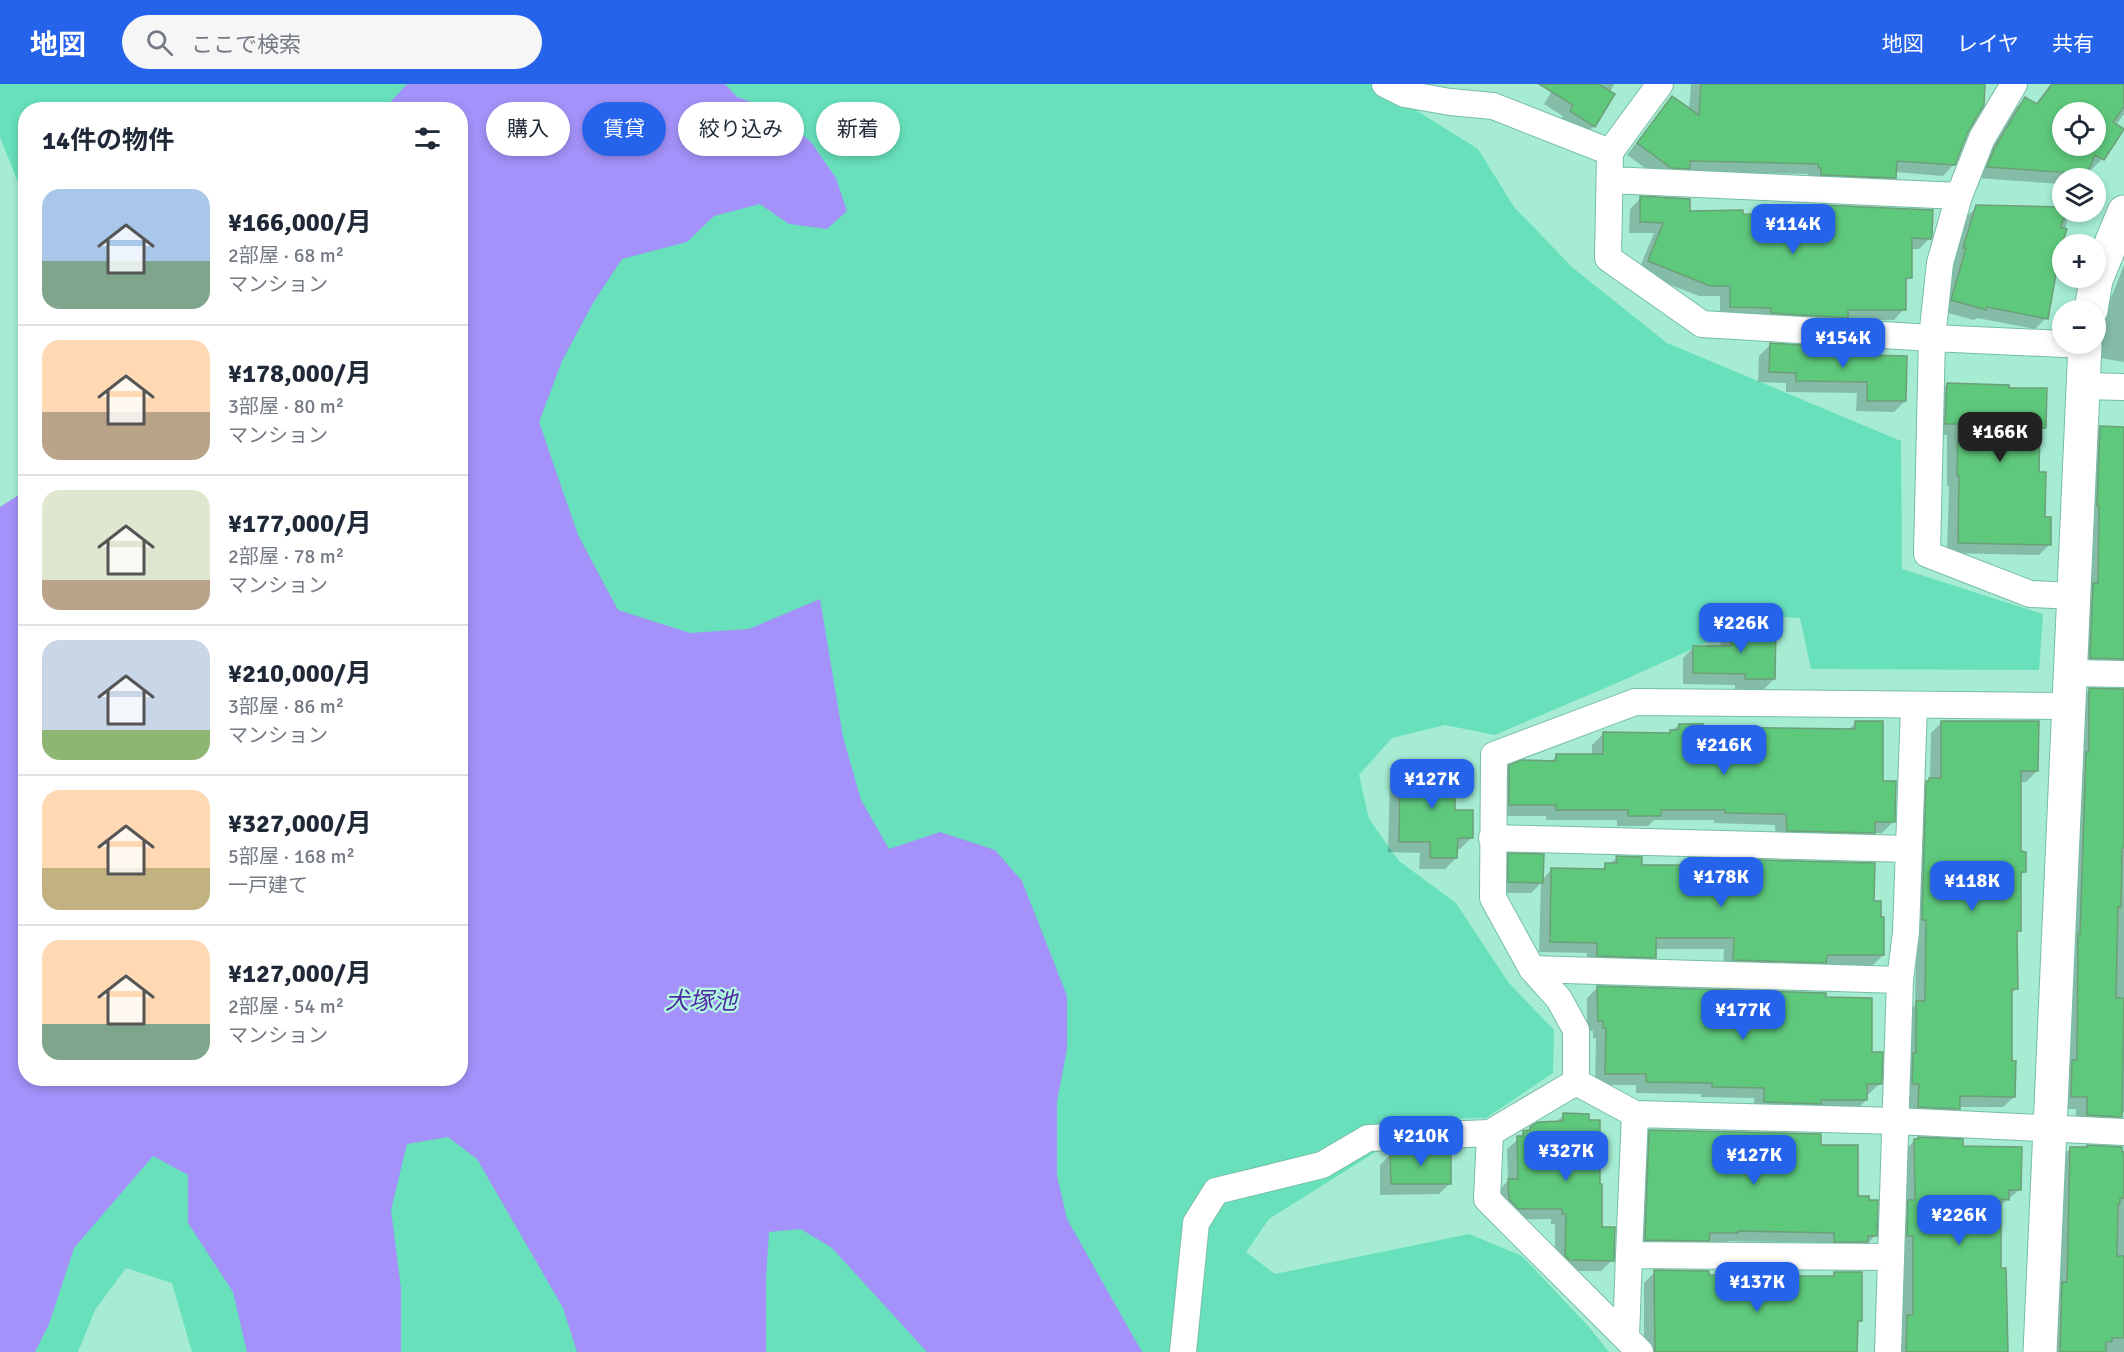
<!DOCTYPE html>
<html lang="ja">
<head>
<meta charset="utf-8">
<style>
	body { margin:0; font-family:Signika,"Noto Sans JP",sans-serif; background:#f6f6f7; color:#1f2937; height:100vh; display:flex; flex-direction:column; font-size:22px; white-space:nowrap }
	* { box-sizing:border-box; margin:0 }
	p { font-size:20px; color:#747a83 }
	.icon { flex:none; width:33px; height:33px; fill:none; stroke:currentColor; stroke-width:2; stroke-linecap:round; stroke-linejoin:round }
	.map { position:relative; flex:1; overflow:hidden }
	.panel { position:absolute; left:18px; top:18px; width:450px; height:984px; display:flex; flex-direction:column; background:#fff; border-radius:24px; box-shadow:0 3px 9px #0003 }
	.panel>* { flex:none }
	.top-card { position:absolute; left:486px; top:18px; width:570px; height:54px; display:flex; gap:12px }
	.fabs { position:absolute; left:2052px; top:18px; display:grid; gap:12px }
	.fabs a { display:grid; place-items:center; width:54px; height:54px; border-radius:50%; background:#fff; box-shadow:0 3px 9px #0003; font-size:30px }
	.price { position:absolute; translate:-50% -51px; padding:0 14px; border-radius:12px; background:#2563eb; color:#fff; font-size:20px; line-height:39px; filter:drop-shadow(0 2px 3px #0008) }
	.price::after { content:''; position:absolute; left:50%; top:36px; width:18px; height:14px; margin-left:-9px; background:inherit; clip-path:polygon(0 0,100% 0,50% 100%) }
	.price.current { background:#222; color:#fff }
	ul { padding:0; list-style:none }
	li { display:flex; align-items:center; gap:18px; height:150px; padding:0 24px }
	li+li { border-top:2px solid #e0e1e3 }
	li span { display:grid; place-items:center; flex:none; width:168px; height:120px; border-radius:18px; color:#555 }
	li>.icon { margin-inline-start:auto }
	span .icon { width:72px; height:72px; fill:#fffc; stroke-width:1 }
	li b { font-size:26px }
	h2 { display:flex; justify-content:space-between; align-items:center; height:72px; padding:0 24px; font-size:26px }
	.chip { padding:0 21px; border-radius:27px; background:#fff; box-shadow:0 3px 9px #0003; font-size:21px; line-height:54px }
	.chip.current { background:#2563eb; color:#fff }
	header { display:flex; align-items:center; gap:36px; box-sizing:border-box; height:84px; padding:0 30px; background:#2563eb; color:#fff }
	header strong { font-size:28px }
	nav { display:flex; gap:33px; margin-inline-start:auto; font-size:21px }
	.search { width:420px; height:54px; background:#f6f6f7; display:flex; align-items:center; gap:15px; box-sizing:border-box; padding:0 21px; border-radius:33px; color:#747a83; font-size:22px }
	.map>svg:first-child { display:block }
	.green { fill:#67e0bb }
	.water { fill:#a491f9 }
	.shadow { fill:#0003; fill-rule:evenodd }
	.building { fill:#5ec87c; stroke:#6d9f78; stroke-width:1.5; fill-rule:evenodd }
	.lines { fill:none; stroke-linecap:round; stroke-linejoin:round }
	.street-casing { stroke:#77bda5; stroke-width:28 }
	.secondary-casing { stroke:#77bda5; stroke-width:35 }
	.street { stroke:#fff; stroke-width:26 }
	.secondary { stroke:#fff; stroke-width:33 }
	.labels { text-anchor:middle; stroke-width:4.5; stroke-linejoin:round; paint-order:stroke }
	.water-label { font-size:24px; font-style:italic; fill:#512ca3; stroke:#b2f9e0 }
</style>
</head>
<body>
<header>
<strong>地図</strong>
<div class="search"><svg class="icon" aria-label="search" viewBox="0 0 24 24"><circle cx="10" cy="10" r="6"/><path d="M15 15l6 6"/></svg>ここで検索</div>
<nav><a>地図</a><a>レイヤ</a><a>共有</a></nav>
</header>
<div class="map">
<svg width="2124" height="1268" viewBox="0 0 2124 1268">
	<rect width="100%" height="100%" fill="#a5ecd3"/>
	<path class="green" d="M0,0H516L460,26H26L25,116L0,53Z
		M658,0H1374L1478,65L1514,123L1573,184L1667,259L1901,357L1902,485L2043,530L2039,586L1811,585L1800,534L1765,532L1626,595L1495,651L1445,641L1392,654L1359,691L1369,735L1399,777L1456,819L1508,898L1554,946L1553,989L1486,1034L1428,1035L1269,1135L1246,1168L1275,1190L1469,1150L1522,1172L1588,1242L1609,1268H192L172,1199L126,1184L95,1226L78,1268H0L26,994H460L587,581L479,334Z"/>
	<path class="water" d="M407,0H725L737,13L772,25L811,58L836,94L847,127L827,145L789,140L760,120L714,132L687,158L622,175L593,219L562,277L539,338L578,451L618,526L690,549L749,545L820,515L843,653L861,716L889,765L940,748L995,766L1022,797L1067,912V965L1057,1017V1092L1067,1135L1142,1268H927L832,1164L801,1145L769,1148L766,1195V1268H577L563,1224L477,1075L448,1053L407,1060L391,1126L401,1205V1268H247L233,1208L188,1139V1091L153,1072L74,1164L49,1240L35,1268H0V423L25,407L26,994H460V26L384,25Z"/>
	<path class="shadow" d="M1556,0H1614L1594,42L1583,53L1560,38L1563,32L1544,20Z
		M1691,0H1984L1954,80L1943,92L1895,88V93L1884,105L1807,95L1808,90L1685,88L1659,94L1627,71L1662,25L1672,14L1689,26Z
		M2051,0H2124V30L2116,41L2122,45L2102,75L2091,86L2088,84L2081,94H2062V100L1977,94L1983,77L2014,26L2025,15L2035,21ZM2062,28H2096V62H2062Z
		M1641,114L1688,128L1741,131L1812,132L1822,122L1930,154L1919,165H1910V193L1905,198L1904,225L1894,236L1720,233V212H1699L1638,188L1654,149H1629L1630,125Z
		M1977,123L2062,125V128H2069L2061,162H2062V186L2054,195L2046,234L2035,245L1977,234L1974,236L1941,227L1955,175H1953L1965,134Z
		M2124,181V278L2093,273L2098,247Z
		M1770,261L1847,269L1905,317L1894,328L1856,327L1857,309L1786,308V299L1758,298L1759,272Z
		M1947,300L2008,305L2044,343L2038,349V389L2044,435L2050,460L2039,471L1947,469L1949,402H1947V351H1935L1936,311Z
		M2101,343L2124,344V593L2078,586L2089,355Z
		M1732,544L1774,595L1763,606L1735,605V601L1683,600V574L1694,563L1720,564L1721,555Z
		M2124,605V1028H2121V1032L2109,1044L2076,1043V1025H2060L2078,618L2090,606Z
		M1942,638L2037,687L2026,698H2019V768L2025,787L2019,793V846L2016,850V905L2011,910V978L2014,1013L2003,1023H1959L1948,1035L1908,1033L1906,930L1915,921L1919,706L1930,695L1931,649Z
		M1856,639L1882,698L1893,738L1882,749H1873L1862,760L1776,757L1775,741L1714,739V736H1654L1648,742H1617V736H1546V732H1498V694L1510,683L1550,679L1556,672H1592V661L1603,650H1667L1679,641L1701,645L1848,646Z
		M1401,683L1454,727L1471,754L1460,765H1456V774L1445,785H1419L1420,769L1388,768L1390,694Z
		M1509,771L1542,796L1552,785L1600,786L1617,774L1641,783H1684L1691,776L1873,818L1883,871L1872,882H1821L1723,886L1724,865H1654V873L1643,884L1587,882V869L1539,868L1541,799L1531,809H1498V782Z
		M1598,903L1824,914L1870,970L1880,999L1869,1010H1866V1016L1855,1027L1754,1029V1014L1701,1013V1010L1636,1009V1001H1595L1596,954H1593V947H1587V914Z
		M1564,1031L1612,1176L1601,1187H1558L1555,1183V1140H1551V1135L1507,1136L1498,1107L1508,1097L1507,1065L1531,1044L1555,1039Z
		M1650,1048L1819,1062L1856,1113L1875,1152L1864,1163L1824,1168V1159L1728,1157L1725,1159L1634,1167L1639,1059Z
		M1915,1056L1961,1064L2019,1106L1999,1123V1186L2007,1268H1896V1244L1903,1237L1904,1067Z
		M2071,1064L2124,1070V1268H2049L2059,1075Z
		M1391,1070L1450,1099L1439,1110L1380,1111V1081Z
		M1655,1188L1708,1192L1830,1193L1835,1189L1861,1236L1856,1241V1268H1644V1199Z"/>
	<path class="building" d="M1539,0H1598L1615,10L1595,43L1570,27L1573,21Z
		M1701,0H1985L1984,21L1968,48L1955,81L1897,77L1896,94L1821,91V84H1818V80L1690,77V85L1671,84L1637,59L1672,12L1699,31Z
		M2052,0H2124V23L2113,38L2124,45L2104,76L2095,71L2087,90L1987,83L1994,65L2025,13L2037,20ZM2062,28H2096V62H2062Z
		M1640,112L1690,115V127L1743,126V130L1821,131V121L1933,126L1932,151L1931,155L1912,154V194H1906V226H1848V234L1771,229V224L1730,223V202H1710L1648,177L1663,139L1640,138Z
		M1976,121L2062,123V128H2067L2060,143L2067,145L2062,160V185L2057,184L2048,235L1987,223L1986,226L1951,216L1966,164H1963Z
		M1770,259L1848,264V267L1863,268V271L1907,272L1906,317H1867V298L1796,297V289L1769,288Z
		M1947,299L2009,301V304H2047L2046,344H2040L2039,388H2046L2045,433H2051V461L1958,459L1959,392H1957L1958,340H1945Z
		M2100,342L2124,343V575L2090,574L2093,499H2098L2099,422H2097Z
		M1731,542L1776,543L1775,595H1745V590L1693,589V562H1731Z
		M2089,604L2124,605V764H2122L2121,823H2118L2116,914H2124L2122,1033L2087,1031V1013H2071L2072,976H2077L2078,850H2080L2082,789L2086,668H2089Z
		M1855,637H1883V697H1896L1895,738H1875V749L1787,747L1786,730L1725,729V726H1661V732H1628V726H1556V721H1509V681L1522,676L1556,677V670H1603V648L1670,649V646H1678L1679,640H1703L1702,643L1855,645Z
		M1941,637H2039L2038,687H2021V767L2026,768V788H2021V847H2017L2018,905H2012V977H2016L2015,1013L1960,1012V1025L1918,1023L1919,1000H1912L1913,969H1916V917H1925L1926,836H1922L1926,697H1929V694H1941Z
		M1400,681H1455V726H1473V754H1458L1457,774H1430V758H1399Z
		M1508,769L1544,770L1543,799L1508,798Z
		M1616,772L1642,773V781H1690V774L1875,779L1874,817H1881V833H1884V871H1827L1826,879L1733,876L1734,854H1656V874L1597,872V859L1550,858L1551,784L1605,785V779H1617Z
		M1597,902L1826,909V913L1872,914V968H1883L1882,1000H1867V1016H1821V1020L1764,1018V1004L1712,1003V999L1646,998V990H1605L1606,944H1603V937H1598Z
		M1563,1029L1589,1030V1036H1600V1100H1602V1143H1615L1614,1177L1570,1176L1565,1172L1566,1130H1562V1125H1518L1509,1115L1508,1095H1518L1517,1052H1523V1047L1530,1046V1043L1538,1038L1563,1037Z
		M1649,1046L1821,1050V1061H1858V1112H1869V1116H1878L1877,1152H1868V1158H1834V1149L1738,1147V1149H1710L1709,1157L1645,1156Z
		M1918,1053L1963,1055V1062L2022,1063L2021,1106H2009V1116L2001,1115V1184H2006L2008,1268H1906L1907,1231H1913V1152H1907L1908,1116H1915L1914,1055H1918Z
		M2087,1061L2122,1063V1068H2124V1114H2120V1120H2118L2117,1172H2124V1254H2112V1258H2106V1268H2060L2062,1198H2067L2070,1063H2087Z
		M1451,1066V1100H1391L1390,1068Z
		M1654,1186L1709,1187V1191L1744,1192H1834V1188H1862V1237H1858L1857,1268H1655Z"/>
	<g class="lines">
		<defs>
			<path id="street" d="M1385,0L1405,10L1450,18L1493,22L1610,68
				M1660,0L1610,68L1608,174L1702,240L1932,254L2085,261
				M2014,0L1982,54L1959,112L1940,179L1932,254L1927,470L2030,510L2075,512
				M1610,96L1959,112
				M2084,302L2124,303
				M2071,589L2124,590
				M1492,754L1909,765
				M1532,885L1559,915L1576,946V998L1635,1030L1896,1037L2124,1048
				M1900,896L1532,885L1493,814L1494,671L1635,618L2069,622
				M1635,1030L1629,1171L1890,1173
				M1490,1049L1487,1115L1640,1268
				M1626,1253L1629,1171
				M1183,1268L1196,1139L1216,1107L1322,1081L1368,1054L1490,1049L1576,998
				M1888,1268L1900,896L1906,848L1914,622"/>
			<path id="secondary" d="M2091,226L2096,196L2124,128
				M2040,1268L2085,260"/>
		</defs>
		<use href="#street" class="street-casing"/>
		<use href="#secondary" class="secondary-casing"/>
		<use href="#street" class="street"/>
		<use href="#secondary" class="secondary"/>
	</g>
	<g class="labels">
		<g class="water-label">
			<text x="701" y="925">犬塚池</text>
		</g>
	</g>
</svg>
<div class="fabs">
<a><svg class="icon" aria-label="locate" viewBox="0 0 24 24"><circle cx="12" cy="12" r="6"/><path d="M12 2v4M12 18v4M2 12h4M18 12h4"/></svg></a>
<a><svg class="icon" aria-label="layers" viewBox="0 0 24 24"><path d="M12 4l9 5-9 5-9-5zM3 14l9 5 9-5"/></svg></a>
<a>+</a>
<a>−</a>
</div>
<b class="price" style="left:1793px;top:171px">¥114K</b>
<b class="price" style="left:1843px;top:285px">¥154K</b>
<b class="price current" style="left:2000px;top:379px">¥166K</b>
<b class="price" style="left:1741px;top:570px">¥226K</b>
<b class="price" style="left:1724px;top:692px">¥216K</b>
<b class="price" style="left:1432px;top:726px">¥127K</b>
<b class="price" style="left:1721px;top:824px">¥178K</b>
<b class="price" style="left:1972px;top:828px">¥118K</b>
<b class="price" style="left:1743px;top:957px">¥177K</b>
<b class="price" style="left:1421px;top:1083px">¥210K</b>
<b class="price" style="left:1566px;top:1098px">¥327K</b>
<b class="price" style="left:1754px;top:1102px">¥127K</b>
<b class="price" style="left:1959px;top:1162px">¥226K</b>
<b class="price" style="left:1757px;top:1229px">¥137K</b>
<div class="top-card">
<a class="chip">購入</a>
<a class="chip current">賃貸</a>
<a class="chip">絞り込み</a>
<a class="chip">新着</a>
</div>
<section class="panel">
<h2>14件の物件<svg class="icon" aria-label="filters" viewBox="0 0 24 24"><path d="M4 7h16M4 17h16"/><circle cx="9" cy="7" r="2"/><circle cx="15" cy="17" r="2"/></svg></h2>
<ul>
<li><span style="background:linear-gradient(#a9c7e8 60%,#7fa58c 0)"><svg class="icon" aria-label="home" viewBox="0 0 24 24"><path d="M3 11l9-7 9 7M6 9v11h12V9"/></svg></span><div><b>¥166,000/月</b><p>2部屋 · 68 m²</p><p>マンション</p></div></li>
<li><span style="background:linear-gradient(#ffd9b3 60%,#b9a48a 0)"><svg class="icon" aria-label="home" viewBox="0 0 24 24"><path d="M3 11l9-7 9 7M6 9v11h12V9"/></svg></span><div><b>¥178,000/月</b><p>3部屋 · 80 m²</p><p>マンション</p></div></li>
<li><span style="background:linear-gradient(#dfe7d0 75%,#b9a48a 0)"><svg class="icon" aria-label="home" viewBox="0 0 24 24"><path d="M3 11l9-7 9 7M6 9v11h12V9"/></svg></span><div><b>¥177,000/月</b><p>2部屋 · 78 m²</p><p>マンション</p></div></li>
<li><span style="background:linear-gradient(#c9d6e8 75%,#8fb573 0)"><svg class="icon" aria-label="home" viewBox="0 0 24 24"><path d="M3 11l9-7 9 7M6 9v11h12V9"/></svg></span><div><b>¥210,000/月</b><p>3部屋 · 86 m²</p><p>マンション</p></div></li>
<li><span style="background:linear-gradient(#ffd9b3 65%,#c2b280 0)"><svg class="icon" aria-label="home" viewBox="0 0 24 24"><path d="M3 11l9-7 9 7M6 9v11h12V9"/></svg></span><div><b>¥327,000/月</b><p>5部屋 · 168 m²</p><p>一戸建て</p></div></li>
<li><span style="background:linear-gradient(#ffd9b3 70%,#7fa58c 0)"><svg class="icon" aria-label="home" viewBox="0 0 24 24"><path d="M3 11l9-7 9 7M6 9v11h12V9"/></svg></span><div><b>¥127,000/月</b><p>2部屋 · 54 m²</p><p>マンション</p></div></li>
</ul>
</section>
</div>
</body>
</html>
